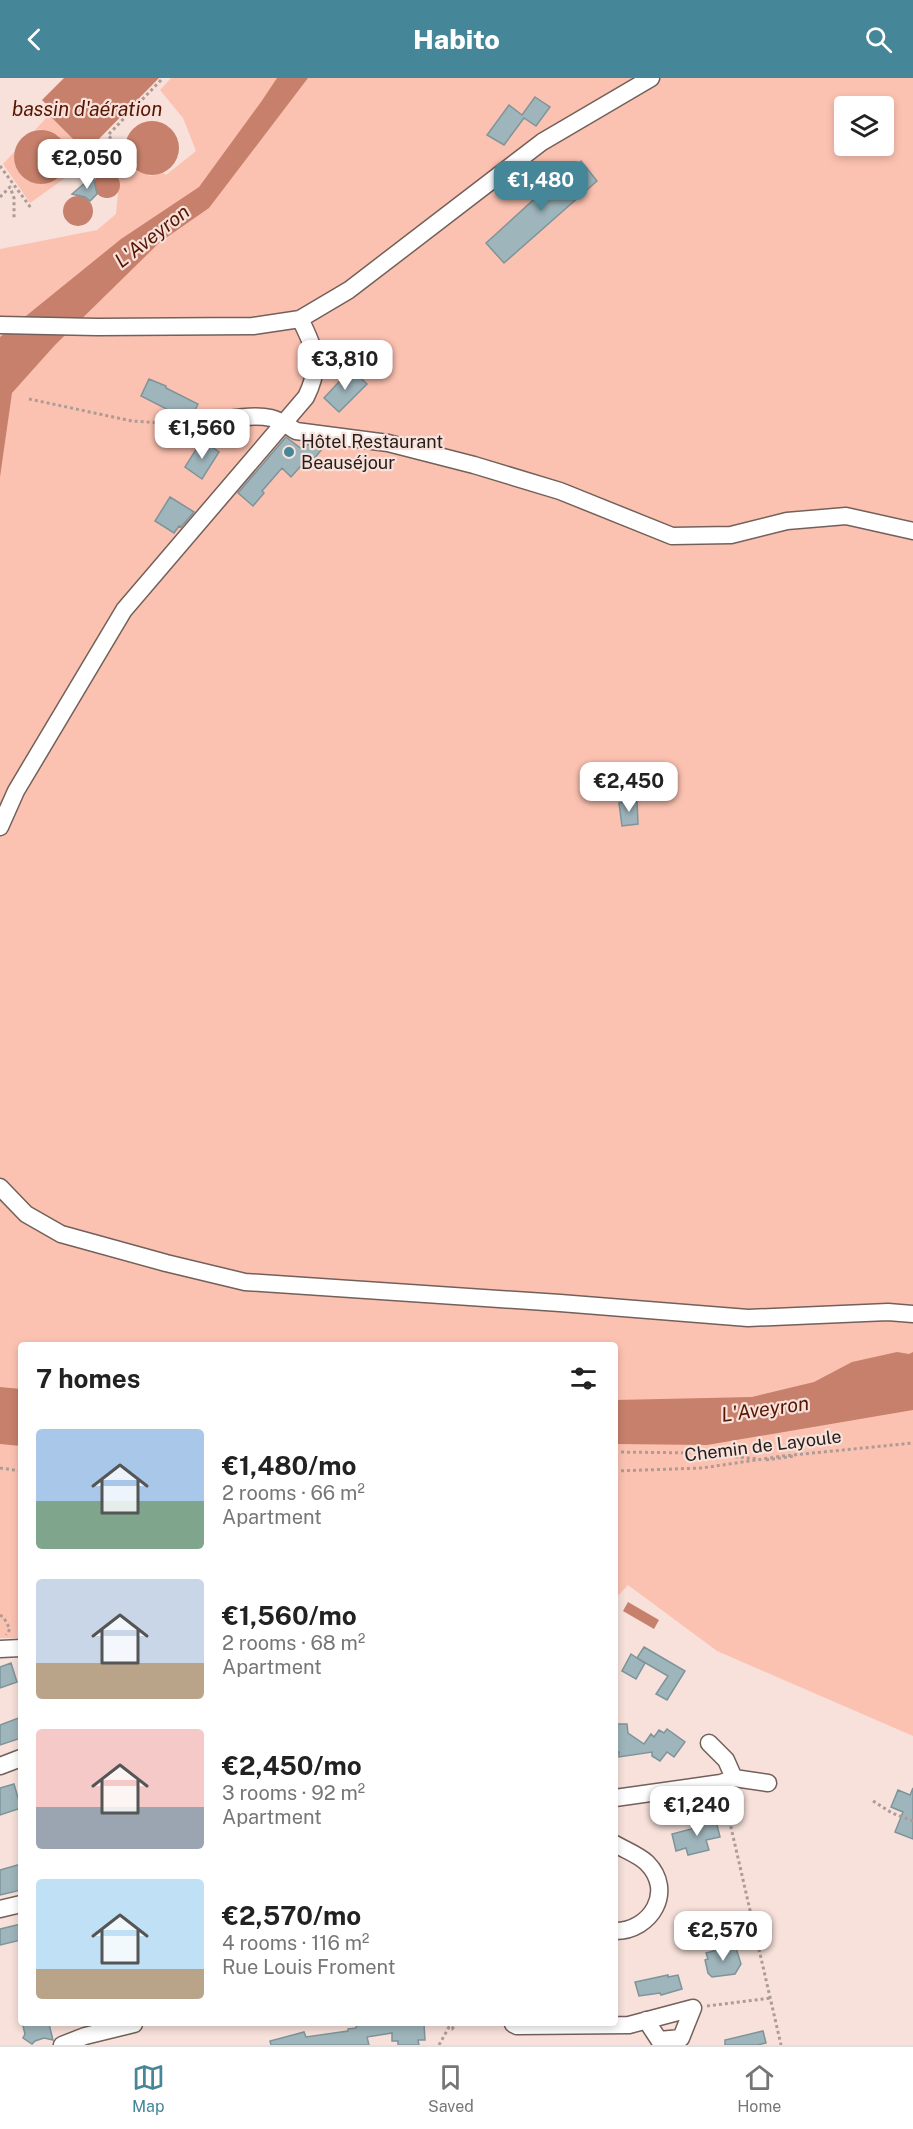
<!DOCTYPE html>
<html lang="en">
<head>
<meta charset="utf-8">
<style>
	body { margin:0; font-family:"Public Sans",sans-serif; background:#f2f2f2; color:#222; height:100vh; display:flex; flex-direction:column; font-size:22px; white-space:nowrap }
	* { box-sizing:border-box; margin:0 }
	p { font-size:20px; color:#767676 }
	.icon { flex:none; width:33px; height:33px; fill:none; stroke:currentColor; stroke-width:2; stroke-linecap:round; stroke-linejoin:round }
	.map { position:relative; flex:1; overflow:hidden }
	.drawer { position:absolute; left:18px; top:1264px; width:600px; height:684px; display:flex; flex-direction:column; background:#fff; border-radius:6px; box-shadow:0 3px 9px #0003 }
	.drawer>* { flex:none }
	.fabs { position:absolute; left:834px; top:18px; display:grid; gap:12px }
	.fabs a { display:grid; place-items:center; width:60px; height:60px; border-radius:6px; background:#fff; box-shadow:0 3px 9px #0003; font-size:30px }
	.price { position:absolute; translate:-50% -51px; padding:0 14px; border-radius:12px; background:#fff; color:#222; font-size:20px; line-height:39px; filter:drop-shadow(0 2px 3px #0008) }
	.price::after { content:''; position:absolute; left:50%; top:36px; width:18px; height:14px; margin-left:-9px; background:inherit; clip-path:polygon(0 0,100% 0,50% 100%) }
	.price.current { background:#458798; color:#fff }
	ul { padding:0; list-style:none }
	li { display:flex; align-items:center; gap:18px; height:150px; padding:0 18px }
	li span { display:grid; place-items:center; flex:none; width:168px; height:120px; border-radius:6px; color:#555 }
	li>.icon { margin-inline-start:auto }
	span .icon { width:72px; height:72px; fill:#fffc; stroke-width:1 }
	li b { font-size:26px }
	h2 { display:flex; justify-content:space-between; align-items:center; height:72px; padding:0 18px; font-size:26px }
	header { display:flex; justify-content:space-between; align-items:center; height:78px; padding:0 18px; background:#458798; color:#fff; font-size:27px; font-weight:800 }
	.menu { display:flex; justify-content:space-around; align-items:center; height:84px; border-top:2px solid #e0e0e0; background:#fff; font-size:16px; color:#767676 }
	.menu a { display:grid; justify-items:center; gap:3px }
	.menu .current { color:#458798 }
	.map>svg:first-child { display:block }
	.green { fill:#fcc2b1; fill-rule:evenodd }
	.water { fill:#c7806b }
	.building { fill:#9eb5bb; stroke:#7e949a; stroke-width:1.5 }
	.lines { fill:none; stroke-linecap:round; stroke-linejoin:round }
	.minor-casing { stroke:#73605a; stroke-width:19 }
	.path { stroke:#ad9c96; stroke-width:3; stroke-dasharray:3 3; stroke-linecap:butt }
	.minor { stroke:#fff; stroke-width:16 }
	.poi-dot { fill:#458798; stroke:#f7e1da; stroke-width:2 }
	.labels { text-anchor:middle; stroke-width:4.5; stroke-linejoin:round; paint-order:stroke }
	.poi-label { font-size:18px; fill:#251d1a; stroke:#f7e1da; text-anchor:start }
	.street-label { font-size:18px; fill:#251d1a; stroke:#f7e1da }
	.water-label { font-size:20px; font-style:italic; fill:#561602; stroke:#f7e1da }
</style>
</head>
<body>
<header><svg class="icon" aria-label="back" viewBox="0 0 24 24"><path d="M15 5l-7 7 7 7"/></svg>Habito<svg class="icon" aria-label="search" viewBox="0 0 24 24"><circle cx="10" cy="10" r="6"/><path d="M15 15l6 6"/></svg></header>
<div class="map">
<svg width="913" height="1967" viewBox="0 0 913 1967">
	<rect width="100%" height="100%" fill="#f7e1da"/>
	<path class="green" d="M171,0H913V1658L717,1573L628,1507L615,1521V1268H21V1560H0V171L97,152L116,136L119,103L116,97L106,94L119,80L130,95L135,91L150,98L164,95L166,97L196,73L183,40L160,12ZM844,28H884V68H844Z
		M49,37L86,74L85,86L30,125L3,86L14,74V81L42,51L35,52Z"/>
	<path class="water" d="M64,0H159L86,74L49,37L53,33L42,22Z
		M277,0H308L209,130L160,164L55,267L12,315L0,399V259L121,161L199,109L261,24Z
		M125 70a27 27 0 1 1 54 0a27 27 0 1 1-54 0Z
		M14 79a27 27 0 1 1 54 0a27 27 0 1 1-54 0Z
		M94 107a13 13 0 1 1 26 0a13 13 0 1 1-26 0Z
		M63 133a15 15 0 1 1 30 0a15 15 0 1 1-30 0Z
		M897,1274L909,1276L913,1274V1332L707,1367L615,1366V1322L752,1319L814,1304L852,1284Z
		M0,1309L21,1311V1368L0,1366Z
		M628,1524L659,1542L654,1551L623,1533Z"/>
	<path class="building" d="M535,19L550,29L536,48L524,40L504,67L487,57L509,27L522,37Z
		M581,83L597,103L504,185L486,165L553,104L555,105Z
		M93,98L97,116L90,123L85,119L72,116Z
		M351,291L367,306L339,334L324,320Z
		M149,301L166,308V310L198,326L193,336L180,338L141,318Z
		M286,359L303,372L309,365L317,366L323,370L312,383L308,380L291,399L282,390L262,413L264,415L253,428L238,415Z
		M202,362L219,374L202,401L185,389Z
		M170,419L194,434L181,449L179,448L174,455L155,443Z
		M637,723L638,746L622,748L619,725Z
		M644,1569L685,1593L667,1622L656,1616L668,1598L637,1580L645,1585L636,1601L622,1593L631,1576L637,1580Z
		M11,1585L17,1604L0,1610V1589Z
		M21,1639V1660L0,1667V1647Z
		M615,1646H627L628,1655L644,1666L651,1656L654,1659L659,1652L664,1655L667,1651L685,1664L674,1679L667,1674L660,1683L652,1678V1674L619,1679V1674L615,1675Z
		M14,1706L21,1730L0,1737V1710Z
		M913,1710V1761L895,1754L903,1734L891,1729L898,1712L910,1717Z
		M715,1739L720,1759L706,1762L709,1772L688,1777L686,1770L676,1773L672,1756L695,1750L694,1744Z
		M21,1786V1812L0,1817V1792Z
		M21,1846V1862L0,1867V1851Z
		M735,1867L741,1886L735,1896L712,1899L708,1895L705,1882L708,1881L706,1875Z
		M668,1897V1899L678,1897L682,1911L661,1917L660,1915L639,1918L635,1904Z
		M31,1946H49L53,1962L44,1960L35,1963L32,1966L23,1960L25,1956L23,1948Z
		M372,1946H424L425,1962H418L419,1967H398V1963H392V1955L367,1959L369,1967H271L270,1963L304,1954L306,1959L348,1953V1951L356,1950V1948Z
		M763,1953L766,1965L757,1967H725V1962Z"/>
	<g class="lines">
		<defs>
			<path id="minor" d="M0,247L97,249L253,248L300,241L349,212L542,64L651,0
				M193,347C215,344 249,335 271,340C280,342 288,348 296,353L388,365L474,387L560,413L672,458L731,457L787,443L846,438L913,453
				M0,749L16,713L124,532L306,319C322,287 315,270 300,241
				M0,1109L26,1136L61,1156L166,1185L245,1204L560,1225L748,1240L888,1234L913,1236
				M0,1571L21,1570
				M0,1688L21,1680
				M734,1700L768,1705
				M615,1720L721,1705L734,1700L726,1682L709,1665
				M615,1766C625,1772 639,1777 647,1785C675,1813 651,1853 615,1853
				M0,1831L21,1826
				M513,1946L517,1948L629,1947L693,1930L681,1960L659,1962L646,1942
				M62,1967L85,1958L134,1946"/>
		</defs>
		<use href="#minor" class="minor-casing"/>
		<path class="path" d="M115,65L108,57L163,0
			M111,72L124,81L130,92
			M0,88L31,130
			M92,102L100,94L93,87
			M0,119L10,109L14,120V140
			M29,321L132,343L179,346
			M615,1374L700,1375L757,1381
			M766,1382L795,1378
			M0,1390L21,1393
			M615,1393L702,1390L783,1378L913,1365
			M0,1537L4,1540L10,1551L6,1557
			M724,1719L781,1967
			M873,1723L892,1735L913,1743
			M707,1928L771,1920
			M439,1967L449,1949L452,1951L456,1946"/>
		<use href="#minor" class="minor"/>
	</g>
	<circle class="poi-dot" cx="289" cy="374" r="6"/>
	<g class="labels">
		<g class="poi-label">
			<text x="301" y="370">Hôtel Restaurant<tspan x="301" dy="21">Beauséjour</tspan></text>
		</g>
		<g class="street-label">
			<text transform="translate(763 1368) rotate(-7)" y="6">Chemin de Layoule</text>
		</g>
		<g class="water-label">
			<text x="87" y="38">bassin d'aération</text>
			<text transform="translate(152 158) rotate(-38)" y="7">L'Aveyron</text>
			<text transform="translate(765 1331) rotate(-8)" y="7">L'Aveyron</text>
		</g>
	</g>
</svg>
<div class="fabs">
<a><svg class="icon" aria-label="layers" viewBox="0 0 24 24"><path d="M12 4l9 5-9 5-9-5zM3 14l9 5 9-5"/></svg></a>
</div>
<b class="price" style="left:87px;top:112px">€2,050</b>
<b class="price current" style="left:541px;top:134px">€1,480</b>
<b class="price" style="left:345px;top:313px">€3,810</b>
<b class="price" style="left:202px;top:382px">€1,560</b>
<b class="price" style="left:629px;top:735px">€2,450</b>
<b class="price" style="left:697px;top:1759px">€1,240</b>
<b class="price" style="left:723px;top:1884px">€2,570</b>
<section class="drawer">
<h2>7 homes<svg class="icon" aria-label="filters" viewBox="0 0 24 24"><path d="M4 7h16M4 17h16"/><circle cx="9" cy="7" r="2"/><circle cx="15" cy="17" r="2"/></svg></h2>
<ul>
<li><span style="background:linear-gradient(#a9c7e8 60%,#7fa58c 0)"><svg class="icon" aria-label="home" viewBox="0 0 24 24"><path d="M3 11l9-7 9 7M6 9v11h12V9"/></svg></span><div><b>€1,480/mo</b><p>2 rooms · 66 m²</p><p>Apartment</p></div></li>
<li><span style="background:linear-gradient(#c9d6e8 70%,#b9a48a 0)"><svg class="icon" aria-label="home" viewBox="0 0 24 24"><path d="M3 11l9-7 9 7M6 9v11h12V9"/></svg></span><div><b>€1,560/mo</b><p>2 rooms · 68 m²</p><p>Apartment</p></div></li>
<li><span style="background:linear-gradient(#f6c9c9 65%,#9aa5b1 0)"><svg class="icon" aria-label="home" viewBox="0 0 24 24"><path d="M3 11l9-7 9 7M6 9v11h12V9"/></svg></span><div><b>€2,450/mo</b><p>3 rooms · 92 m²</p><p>Apartment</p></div></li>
<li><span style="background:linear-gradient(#bfe0f5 75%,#b9a48a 0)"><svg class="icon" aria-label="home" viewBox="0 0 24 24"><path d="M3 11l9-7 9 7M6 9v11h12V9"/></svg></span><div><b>€2,570/mo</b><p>4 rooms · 116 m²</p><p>Rue Louis Froment</p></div></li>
</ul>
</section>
</div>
<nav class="menu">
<a class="current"><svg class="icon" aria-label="map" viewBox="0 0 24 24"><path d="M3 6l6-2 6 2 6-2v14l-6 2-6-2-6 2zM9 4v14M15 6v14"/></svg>Map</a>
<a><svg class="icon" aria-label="saved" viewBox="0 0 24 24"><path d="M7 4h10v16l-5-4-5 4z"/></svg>Saved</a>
<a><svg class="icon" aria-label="home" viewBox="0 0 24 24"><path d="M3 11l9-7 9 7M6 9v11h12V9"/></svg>Home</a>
</nav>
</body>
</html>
